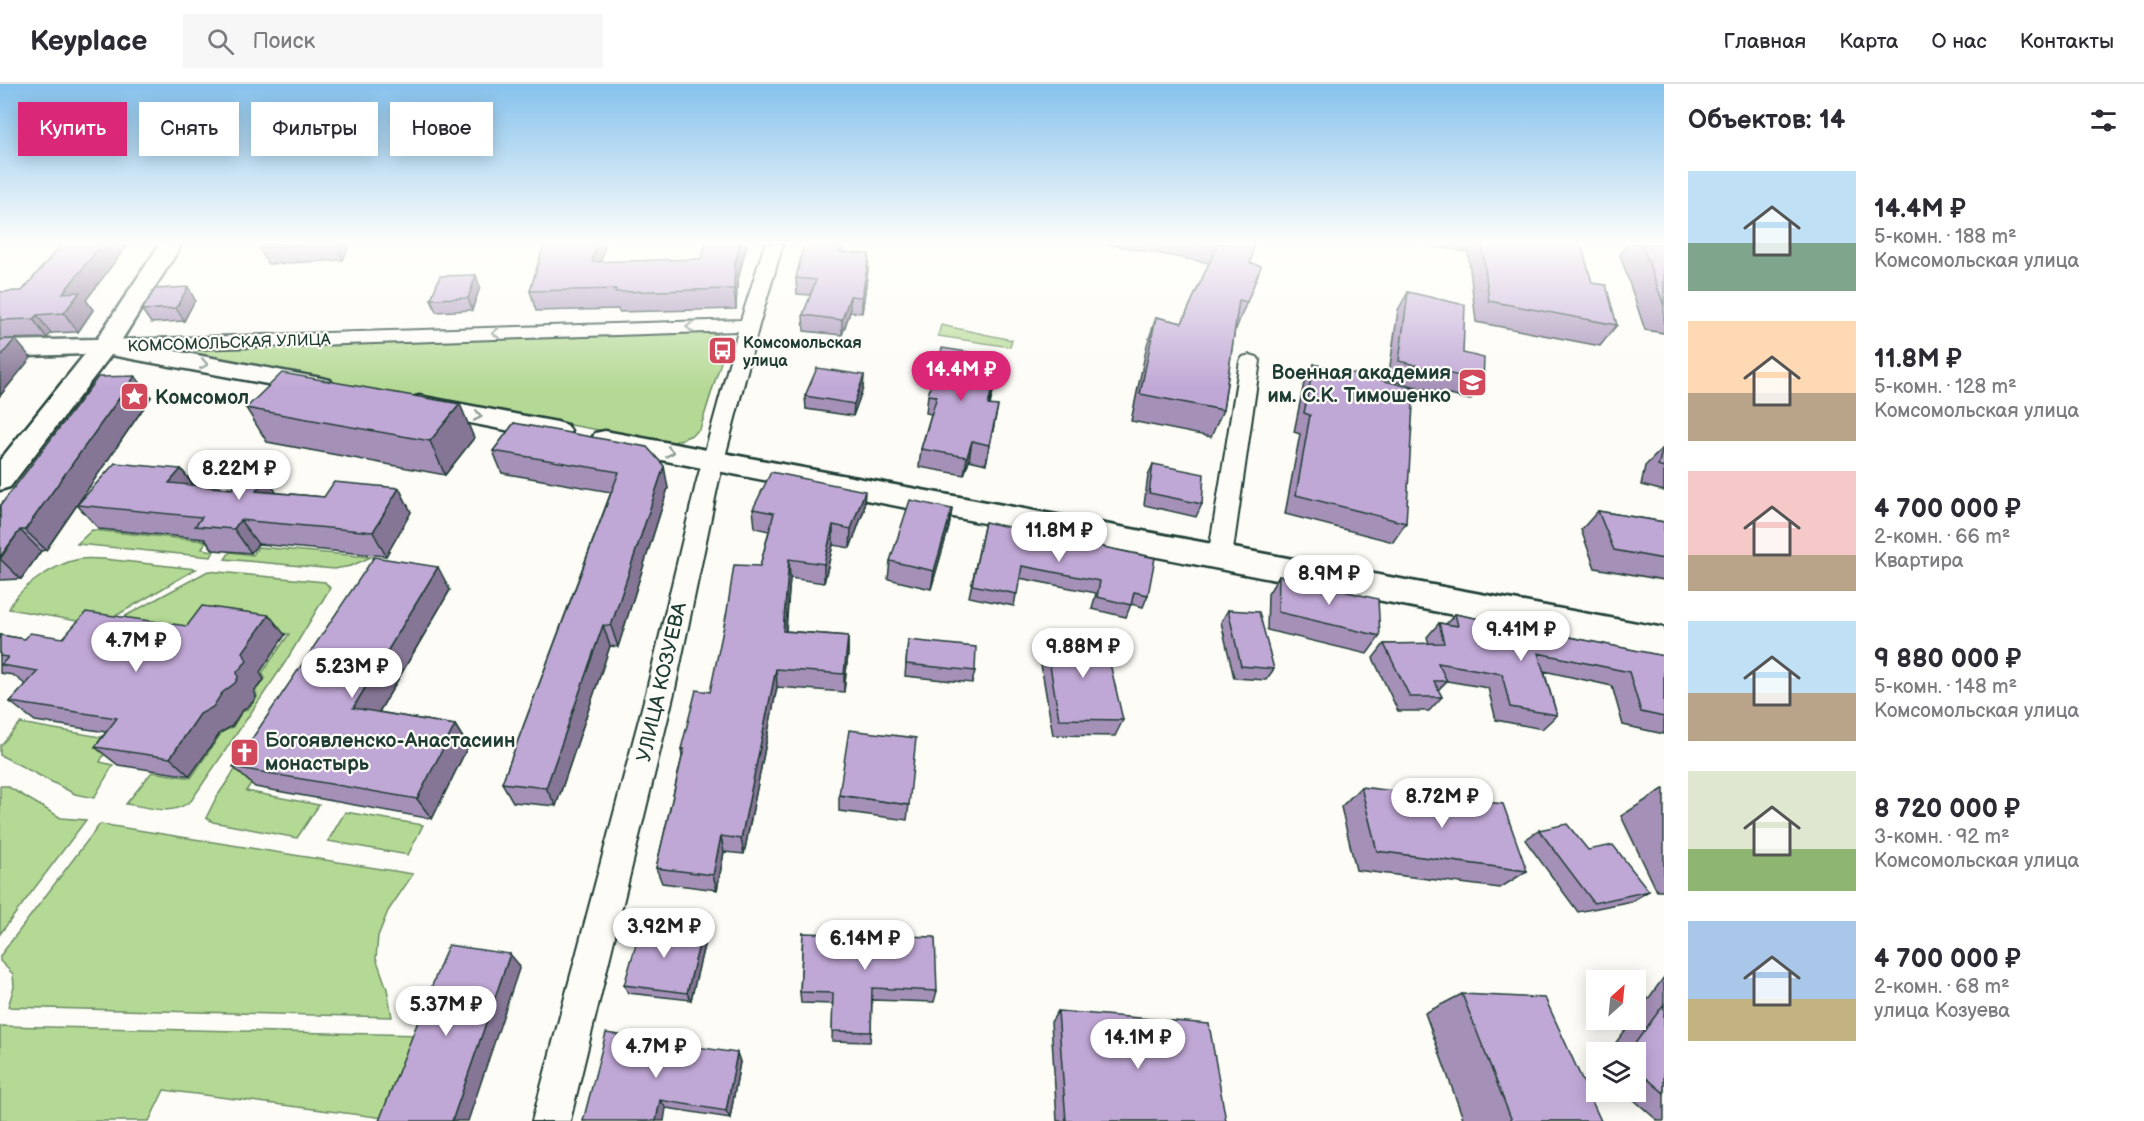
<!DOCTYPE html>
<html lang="ru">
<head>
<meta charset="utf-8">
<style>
	body { margin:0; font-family:"Balsamiq Sans",sans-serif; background:#f7f7f7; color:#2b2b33; height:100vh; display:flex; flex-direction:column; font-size:22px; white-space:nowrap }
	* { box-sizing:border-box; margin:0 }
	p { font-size:20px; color:#7c7c81 }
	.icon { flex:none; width:33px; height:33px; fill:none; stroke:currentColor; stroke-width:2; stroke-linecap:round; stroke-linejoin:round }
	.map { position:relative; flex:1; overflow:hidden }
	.details { display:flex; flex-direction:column; background:#fff; width:480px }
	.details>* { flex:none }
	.banner { position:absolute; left:18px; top:18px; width:570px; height:54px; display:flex; gap:12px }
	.needle { width:39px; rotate:27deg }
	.buttons { position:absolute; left:1586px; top:886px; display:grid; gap:12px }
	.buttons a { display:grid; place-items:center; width:60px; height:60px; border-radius:0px; background:#fff; box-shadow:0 3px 15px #0003; font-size:30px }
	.price { position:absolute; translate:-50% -51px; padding:0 14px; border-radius:21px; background:#fff; color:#222; font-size:20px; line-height:39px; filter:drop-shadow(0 2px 3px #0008) }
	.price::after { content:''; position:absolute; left:50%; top:36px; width:18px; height:14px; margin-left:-9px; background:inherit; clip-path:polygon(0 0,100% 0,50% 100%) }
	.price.active { background:#db2777; color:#fff }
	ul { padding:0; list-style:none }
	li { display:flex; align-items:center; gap:18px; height:150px; padding:0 24px }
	li span { display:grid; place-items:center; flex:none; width:168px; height:120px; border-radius:0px; color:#555 }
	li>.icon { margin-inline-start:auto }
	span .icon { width:72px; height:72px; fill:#fffc; stroke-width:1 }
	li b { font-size:26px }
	h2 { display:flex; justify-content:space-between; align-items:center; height:72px; padding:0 24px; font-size:26px }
	.tag { padding:0 21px; border-radius:0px; background:#fff; box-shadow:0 3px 15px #0003; font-size:21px; line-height:54px }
	.tag.active { background:#db2777; color:#fff }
	header { display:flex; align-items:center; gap:36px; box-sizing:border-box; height:84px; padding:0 30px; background:#fff; border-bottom:2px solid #e1e1e2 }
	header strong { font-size:28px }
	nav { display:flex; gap:33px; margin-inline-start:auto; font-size:21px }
	.search { width:420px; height:54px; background:#f7f7f7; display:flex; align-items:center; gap:15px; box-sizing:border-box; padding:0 21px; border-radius:0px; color:#7c7c81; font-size:22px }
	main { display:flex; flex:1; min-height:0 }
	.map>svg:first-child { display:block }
	.green { fill:#b4d994; stroke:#6a8b64; stroke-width:1.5 }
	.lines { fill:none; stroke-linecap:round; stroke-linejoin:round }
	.street-casing { stroke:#1f3d34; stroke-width:4 }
	.secondary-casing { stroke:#1f3d34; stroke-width:5 }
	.street { fill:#fdfcf7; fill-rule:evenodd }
	.secondary { fill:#fdfcf7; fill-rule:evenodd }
	.wall { fill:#a590b8; stroke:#1f3d34; stroke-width:1.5 }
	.shaded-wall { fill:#867696; stroke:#1f3d34; stroke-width:1.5 }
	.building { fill:#c0a8d6; stroke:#1f3d34; stroke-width:1.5 }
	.oneway { stroke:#8e9c96 }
	.labels { text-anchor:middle; stroke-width:4.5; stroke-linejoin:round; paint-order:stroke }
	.far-street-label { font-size:16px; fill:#1f3d34; stroke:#fdfcf7 }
	.far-poi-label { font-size:16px; font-weight:bold; fill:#1f3d34; stroke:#fdfcf7; text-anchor:start }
	.poi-label { font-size:20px; font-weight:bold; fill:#1f3d34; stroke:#fdfcf7; text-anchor:start }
	.street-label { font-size:20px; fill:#1f3d34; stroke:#fdfcf7 }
</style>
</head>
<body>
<header>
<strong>Keyplace</strong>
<div class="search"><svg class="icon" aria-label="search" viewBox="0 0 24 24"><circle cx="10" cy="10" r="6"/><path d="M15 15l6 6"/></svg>Поиск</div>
<nav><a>Главная</a><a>Карта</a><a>О нас</a><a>Контакты</a></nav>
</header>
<main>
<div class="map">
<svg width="1664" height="1037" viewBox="0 0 1664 1037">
	<rect width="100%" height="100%" fill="#fdfcf7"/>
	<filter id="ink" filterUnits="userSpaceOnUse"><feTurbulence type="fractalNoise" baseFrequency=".0167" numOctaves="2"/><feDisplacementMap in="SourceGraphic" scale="12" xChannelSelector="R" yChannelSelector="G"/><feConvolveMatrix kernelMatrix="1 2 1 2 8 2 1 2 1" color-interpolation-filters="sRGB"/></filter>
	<g filter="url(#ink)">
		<path class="green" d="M941,241L1012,256L1010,263L938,252Z
			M704,247L728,254L725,265L700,345L692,351L672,359L190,274L201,262Z
			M92,446L206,457L202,465L214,467L211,473L77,460Z
			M258,463L371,473L351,482L334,485L225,475L230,468L253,471Z
			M104,475L196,485L119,530L94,540L9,525C18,503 57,479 80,475C88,474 96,475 104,475Z
			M208,487L325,498L330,504L286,577L191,717C170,733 151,723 126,720L152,688L191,694L222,648L233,643L241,629L249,624L257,613L256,606L265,594L262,589L289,550L219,539L202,559L107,542Z
			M296,595L317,599L246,707L319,721L297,754L213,738L206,734L216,714Z
			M20,639L112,655L100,678L113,681L94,714L75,710L0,671V662Z
			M0,702H7L61,734L86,736L0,850Z
			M345,728L423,741L408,771L328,757Z
			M100,740L413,790L388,827L378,852L376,874L387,905L392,933L8,923L14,903L13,890L0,877V872Z
			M0,942L423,951L392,1035L164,1006L149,1037H0Z"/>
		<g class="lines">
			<defs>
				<path id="street" d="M765,160H783L759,241L718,400L675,605L570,1037H532L647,605L696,400L738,247L105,268L98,266L95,262L98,258L105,256L741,236Z
					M1250,271L1257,273L1260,277L1232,473L1229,479L1220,482L1211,479L1208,473L1240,277L1243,273Z"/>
				<path id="secondary" d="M160,160H182L121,257L321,294L330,296L334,302L330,308L321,310L111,271L10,403L0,406V376L85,270L0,273V257L97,255Z
					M419,312L557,338L567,341L571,347L567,353L557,356L409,327L405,321L409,315Z
					M605,347L1664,544V572L595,363L591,356L595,349Z"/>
			</defs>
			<use href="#street" class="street-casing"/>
			<use href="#secondary" class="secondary-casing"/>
			<use href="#street" class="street"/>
			<use href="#secondary" class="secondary"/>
		</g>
		<path class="wall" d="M62,160H128L86,216L93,226L78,248L51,249L47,254L0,255V208L22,207Z
			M261,160H350L343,176L268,180L259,164Z
			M544,160H605L601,178L701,175L706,160H747L737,199L736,225L619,228L618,225L536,227L530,207Z
			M843,160L841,169L869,170L868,186L862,229L850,228L842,251L804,247L803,231L811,211L797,210L796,194Z
			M1108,160H1254L1250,179L1261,182L1236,245H1235L1223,326L1211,353L1131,337L1147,261L1156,233L1182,239L1209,179Z
			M1420,160H1581L1592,199L1617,241L1600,262L1476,238L1468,168Z
			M1628,160H1664V249L1645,246L1620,171Z
			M188,203L195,216L184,237L151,239L142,226Z
			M480,203L472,226L436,228L431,215Z
			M1408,208L1483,298L1470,316L1388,296L1398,226Z
			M1314,280L1406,439L1393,458L1285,430L1300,350L1294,348L1304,299Z
			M864,291L863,304L853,332L806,325L805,312Z
			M997,291L990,321L994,341L986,380L969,376L964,391L919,383L921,365L931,330L926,329L928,311Z
			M135,292L151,313L77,421L181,385L194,401L324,413L399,404L411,428L386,472L258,460L251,469L213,466L205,455L99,445L77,421L46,466L41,467L21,495L0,496V422Z
			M246,324L474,354L445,391L267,358Z
			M514,339L668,404L618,563L610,562L556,722L513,718L502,699L611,408L502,389L493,367Z
			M1663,364H1664V407L1641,401L1645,382Z
			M1153,380L1202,420L1196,433L1144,421L1148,392Z
			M753,425L864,426L850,464L833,461L824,499L790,494L786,547L848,552V570L844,608L777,603L744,770L724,768L717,806L662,799L656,784L682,673L681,665L710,608L760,482L769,447L755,444Z
			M952,425L949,443L931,505L888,495L890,477Z
			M1598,427L1664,438V496L1595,484L1581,446Z
			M985,438L1148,511L1143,523L1131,520L1126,533L1092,525L1096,509L1019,494L1014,522L969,513Z
			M1279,492L1380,552L1367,570L1267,546L1268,510Z
			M450,506L379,628L455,641L468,662L432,735L255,703L233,683Z
			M1228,526L1274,585L1266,596L1234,594L1221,538Z
			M1455,530L1664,572V650L1623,641L1612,602L1544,587L1557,631L1542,645L1496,636L1488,604L1447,597L1438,606L1442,613L1429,627H1398L1373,574L1384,560H1429L1427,553L1439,539L1446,540Z
			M187,542L285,551L260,588L264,596L254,607L256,613L253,618L241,628L232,642L220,649L190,692L118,681L95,663L106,648L35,637L10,618L26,601L13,591L0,589V551L25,555L63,554Z
			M1045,552L1123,636L1115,652L1053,651L1039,569Z
			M908,556L975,587L972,599L905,592Z
			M1361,703L1527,787L1500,804L1356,786L1341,723Z
			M1663,705H1664V807H1657L1621,732Z
			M839,711L909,721L907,736L839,727Z
			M1539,746L1588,766L1649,807L1632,817L1578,828L1525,756Z
			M803,849L937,907L934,918L872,916L871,948L870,958L832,957L833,920L801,919L800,908Z
			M705,857L691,916L628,909L624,901Z
			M1664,893V1037H1658L1625,1008H1635V969H1608L1633,936H1635V933Z
			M1462,910L1601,1037H1464L1425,929Z
			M1058,927L1226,1037H1057L1051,938Z
			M737,969L740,978L730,1034L666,1024L583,1037Z"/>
		<path class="shaded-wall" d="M102,160H128L86,216L93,226L78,248L64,229L63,209Z
			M336,160H350L343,176Z
			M596,160H605L596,198L592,178Z
			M740,160H747L737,199L736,225L734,205L735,179Z
			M840,160H843L838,184V168Z
			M869,170L868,186L862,229V213Z
			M476,191L480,203L472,226L468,214Z
			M188,203L195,216L184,237L176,224Z
			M850,212V228L842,251V236Z
			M37,231L51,249L47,254L33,235Z
			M15,255L31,274L0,312V273Z
			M1000,273L997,291L985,339L988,321Z
			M864,291L863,304L853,332L854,320Z
			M135,292L151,313L46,466L25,446Z
			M460,320L474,354L445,391L430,357Z
			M998,322L994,341L986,380L989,361Z
			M972,357L969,376L964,391L967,373Z
			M664,382L668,404L618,563L611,542Z
			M181,385L199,409L169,399Z
			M266,393L282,417L256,407Z
			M399,404L411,428L386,472L373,448Z
			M865,407L864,426L850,464L851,445Z
			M952,425L949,443L931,505L934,487Z
			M240,436L258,460L251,469L234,445Z
			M833,441V461L824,499V480Z
			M20,446L41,467L21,495L0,475Z
			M789,475L790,494L784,565L783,547Z
			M438,483L450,506L369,645L353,624Z
			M269,531L285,551L260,588L264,596L254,607L256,613L253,618L241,628L232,642L220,649L190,692L170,674L200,630L237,588L243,568Z
			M603,541L610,562L556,722L546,704Z
			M848,552V570L844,608V590Z
			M776,585L777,603L744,770L741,755Z
			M455,641L468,662L432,735L417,715Z
			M721,752L724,768L717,806L713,791Z
			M702,849L705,857L691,916L687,909Z
			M510,870L520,882L468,1037H452Z
			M737,969L740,978L730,1034L726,1027Z
			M660,1016L666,1024L664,1037H656Z"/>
		<path class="building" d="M62,160H102L63,209L80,208L64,229L37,231L33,235L0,236V208L22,207Z
			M261,160H331L259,164Z
			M544,160H596L592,178L701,175L706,160H740L735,179L734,205L615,208L616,205L530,207Z
			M804,160H840L838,168L869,170L862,213L850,212L842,236L803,231L816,196L796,194Z
			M1218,160H1254L1250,179L1261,182L1247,218L1239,216L1223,326L1140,310L1156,233L1182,239Z
			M1482,160H1581L1592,199L1606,201L1617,241L1489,217Z
			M1642,160H1664V222Z
			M476,191L468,214L431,215L440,192Z
			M188,203L176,224L142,226L155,205Z
			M1408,208L1465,221L1463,269L1484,274L1483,298L1399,277Z
			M15,255L0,273V256Z
			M942,264L1000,273L988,321L998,322L989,361L972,357L967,373L921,365L937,312L928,311Z
			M1314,280L1414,304L1406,439L1296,411L1310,331L1304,329Z
			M817,284L864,291L854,320L805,312Z
			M282,289L460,320L430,357L246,324Z
			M135,292L25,446H20L0,473V422L98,293Z
			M514,339L647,363L664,382L611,542L603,541L546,704L502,699L619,388L493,367Z
			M1663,364H1664V384L1658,382Z
			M115,379L181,385L169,399L232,405L243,390L266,393L256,407L324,413L334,398L399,404L373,448L240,436L234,445L195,442L202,433L77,421Z
			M1153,380L1204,390L1202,420L1149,409Z
			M771,388L865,407L851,445L833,441L824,480L789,475L783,547L848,552L844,590L776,585L741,755L721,752L713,791L656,784L684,665H681L696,606L710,608L727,527L734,481L760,482L774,429L753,425Z
			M910,416L952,425L934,487L890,477Z
			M1598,427L1664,438V475L1614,466Z
			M985,438L1155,474L1148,511L1134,508L1131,521L1097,513L1100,497L1022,482L1017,510L972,501Z
			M374,473L438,483L353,624L455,641L417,715L233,683Z
			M1279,492L1378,515L1380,552L1278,528Z
			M202,522L269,531L243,568L247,577L237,588L238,594L235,599L222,609L213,623L200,630L170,674L95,663L117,634L10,618L38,587L1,581L8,573L0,572V551L25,555L30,549L63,554L86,528L187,542Z
			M1228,526L1259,528L1274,585L1241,582Z
			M1455,530L1664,572V633L1641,628L1629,588L1538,569L1557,631L1510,623L1502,590L1438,579L1447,597H1434L1442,613H1410L1384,560L1444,559L1439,539L1458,542Z
			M1045,552L1104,553L1123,636L1059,635Z
			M908,556L976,563L975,587L906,580Z
			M849,646L916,654L909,721L839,711Z
			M1361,703L1503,720L1527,787L1377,767Z
			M1567,740L1588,766L1613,761L1649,807L1594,819L1539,746Z
			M642,840L702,849L687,909L624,901Z
			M803,849L935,853L937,907L872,904L871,948L832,947L833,909L800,908Z
			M448,861L510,870L452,1037H379Z
			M1462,910L1545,914L1601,1037H1512Z
			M1664,920V1009L1635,984V969H1628Z
			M1058,927L1209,940L1226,1037H1066Z
			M606,949L737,969L726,1027L660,1016L656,1037H583Z"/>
		<defs><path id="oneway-chevron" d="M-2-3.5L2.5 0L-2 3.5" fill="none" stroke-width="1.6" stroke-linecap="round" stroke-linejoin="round" transform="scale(1.5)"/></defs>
		<g class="oneway">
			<use href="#oneway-chevron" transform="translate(690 243) rotate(178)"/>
			<use href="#oneway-chevron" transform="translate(496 249) rotate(178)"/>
			<use href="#oneway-chevron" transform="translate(204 280) rotate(11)"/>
			<use href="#oneway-chevron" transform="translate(478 332) rotate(11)"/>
			<use href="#oneway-chevron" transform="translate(670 368) rotate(11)"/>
		</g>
	</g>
	<linearGradient id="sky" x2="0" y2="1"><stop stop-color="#86c2ed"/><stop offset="0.52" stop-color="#fefefb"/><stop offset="1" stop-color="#fefefb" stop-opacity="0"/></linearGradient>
	<rect width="1664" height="305" fill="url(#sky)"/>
	<defs>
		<symbol id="bus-square" viewBox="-11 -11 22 22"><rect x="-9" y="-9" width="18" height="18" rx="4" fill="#d1495b" stroke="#fdfcf7"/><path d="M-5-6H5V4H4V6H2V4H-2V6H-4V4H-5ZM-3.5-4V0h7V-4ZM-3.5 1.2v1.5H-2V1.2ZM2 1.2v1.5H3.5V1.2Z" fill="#fff"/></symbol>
		<symbol id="university-square" viewBox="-11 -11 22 22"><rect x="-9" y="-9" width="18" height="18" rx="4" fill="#d1495b" stroke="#fdfcf7"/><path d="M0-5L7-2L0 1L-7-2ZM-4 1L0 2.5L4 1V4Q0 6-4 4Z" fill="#fff"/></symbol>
		<symbol id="sight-square" viewBox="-11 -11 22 22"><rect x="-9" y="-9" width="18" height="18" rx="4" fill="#d1495b" stroke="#fdfcf7"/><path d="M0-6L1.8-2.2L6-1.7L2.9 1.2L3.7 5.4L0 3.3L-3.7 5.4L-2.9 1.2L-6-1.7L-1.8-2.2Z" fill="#fff"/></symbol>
		<symbol id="church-square" viewBox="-11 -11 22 22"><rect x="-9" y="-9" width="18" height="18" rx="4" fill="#d1495b" stroke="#fdfcf7"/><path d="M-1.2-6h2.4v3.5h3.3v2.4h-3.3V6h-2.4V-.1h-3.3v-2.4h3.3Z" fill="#fff"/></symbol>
	</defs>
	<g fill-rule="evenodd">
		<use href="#bus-square" x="706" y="250" width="33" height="33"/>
		<use href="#university-square" x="1456" y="282" width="33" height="33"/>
		<use href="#sight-square" x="118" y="296" width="33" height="33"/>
		<use href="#church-square" x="228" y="652" width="33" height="33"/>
	</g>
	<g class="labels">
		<g class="far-street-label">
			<text transform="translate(229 258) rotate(-2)" y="6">КОМСОМОЛЬСКАЯ УЛИЦА</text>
		</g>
		<g class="far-poi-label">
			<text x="743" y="264">Комсомольская<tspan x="743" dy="18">улица</tspan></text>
		</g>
		<g class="poi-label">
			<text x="1451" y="295" text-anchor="end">Военная академия<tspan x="1451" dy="23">им. С.К. Тимошенко</tspan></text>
			<text x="155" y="320">Комсомол</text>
			<text x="265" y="663">Богоявленско-Анастасиин<tspan x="265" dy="23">монастырь</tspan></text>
		</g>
		<g class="street-label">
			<text transform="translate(661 598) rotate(-77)" y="7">УЛИЦА КОЗУЕВА</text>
		</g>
	</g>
</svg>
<div class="buttons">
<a><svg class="needle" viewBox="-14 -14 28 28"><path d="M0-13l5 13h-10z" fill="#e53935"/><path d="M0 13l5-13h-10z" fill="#7c7c81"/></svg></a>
<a><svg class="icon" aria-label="layers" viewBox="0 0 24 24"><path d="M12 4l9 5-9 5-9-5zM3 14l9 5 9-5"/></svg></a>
</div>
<b class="price active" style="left:961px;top:318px">14.4M ₽</b>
<b class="price" style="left:239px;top:417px">8.22M ₽</b>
<b class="price" style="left:1059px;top:479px">11.8M ₽</b>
<b class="price" style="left:1329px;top:522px">8.9M ₽</b>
<b class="price" style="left:1521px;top:578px">9.41M ₽</b>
<b class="price" style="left:136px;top:589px">4.7M ₽</b>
<b class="price" style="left:1083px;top:595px">9.88M ₽</b>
<b class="price" style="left:352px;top:615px">5.23M ₽</b>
<b class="price" style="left:1442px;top:745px">8.72M ₽</b>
<b class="price" style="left:664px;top:875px">3.92M ₽</b>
<b class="price" style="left:865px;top:887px">6.14M ₽</b>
<b class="price" style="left:446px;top:953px">5.37M ₽</b>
<b class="price" style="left:1138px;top:986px">14.1M ₽</b>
<b class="price" style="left:656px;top:995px">4.7M ₽</b>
<div class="banner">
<a class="tag active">Купить</a>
<a class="tag">Снять</a>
<a class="tag">Фильтры</a>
<a class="tag">Новое</a>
</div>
</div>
<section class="details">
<h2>Объектов: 14<svg class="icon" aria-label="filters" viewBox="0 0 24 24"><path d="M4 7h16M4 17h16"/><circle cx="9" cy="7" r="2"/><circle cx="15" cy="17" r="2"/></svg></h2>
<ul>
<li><span style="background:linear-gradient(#bfe0f5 60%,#7fa58c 0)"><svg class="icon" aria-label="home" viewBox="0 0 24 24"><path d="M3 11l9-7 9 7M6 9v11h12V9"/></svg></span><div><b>14.4M ₽</b><p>5-комн. · 188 m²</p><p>Комсомольская улица</p></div></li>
<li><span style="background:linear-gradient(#ffd9b3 60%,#b9a48a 0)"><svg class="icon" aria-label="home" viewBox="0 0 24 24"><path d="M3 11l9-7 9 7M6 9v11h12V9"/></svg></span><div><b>11.8M ₽</b><p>5-комн. · 128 m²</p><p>Комсомольская улица</p></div></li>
<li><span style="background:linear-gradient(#f6c9c9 70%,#b9a48a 0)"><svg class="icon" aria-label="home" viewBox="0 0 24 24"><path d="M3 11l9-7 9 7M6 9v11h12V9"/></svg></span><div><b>4 700 000 ₽</b><p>2-комн. · 66 m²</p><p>Квартира</p></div></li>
<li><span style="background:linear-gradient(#bfe0f5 60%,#b9a48a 0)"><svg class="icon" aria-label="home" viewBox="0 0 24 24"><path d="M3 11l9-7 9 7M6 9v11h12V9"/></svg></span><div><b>9 880 000 ₽</b><p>5-комн. · 148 m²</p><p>Комсомольская улица</p></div></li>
<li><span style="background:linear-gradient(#dfe7d0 65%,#8fb573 0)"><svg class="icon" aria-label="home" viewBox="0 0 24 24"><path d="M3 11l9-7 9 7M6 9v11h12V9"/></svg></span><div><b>8 720 000 ₽</b><p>3-комн. · 92 m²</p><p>Комсомольская улица</p></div></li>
<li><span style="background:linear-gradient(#a9c7e8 65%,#c2b280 0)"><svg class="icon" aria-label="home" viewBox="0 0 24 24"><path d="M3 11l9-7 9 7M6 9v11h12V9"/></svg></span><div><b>4 700 000 ₽</b><p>2-комн. · 68 m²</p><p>улица Козуева</p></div></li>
</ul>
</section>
</main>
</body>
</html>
